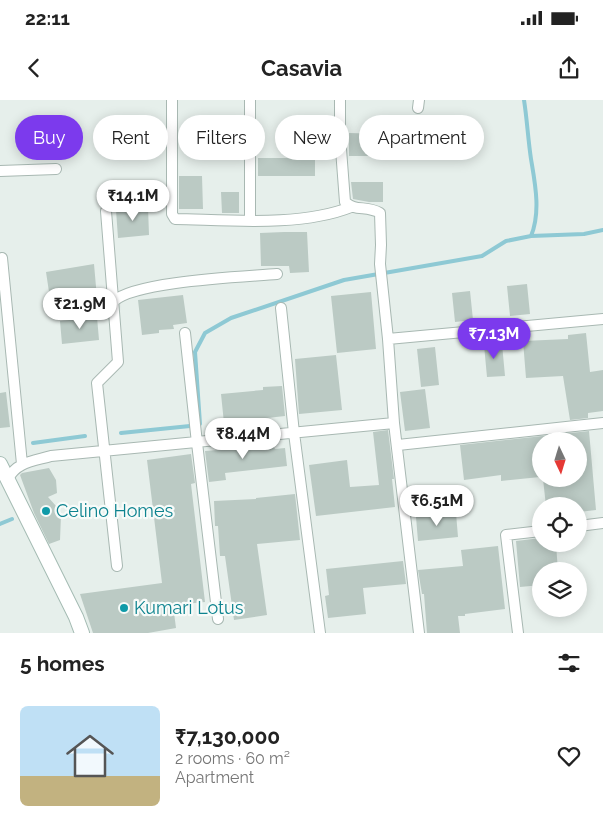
<!DOCTYPE html>
<html lang="en">
<head>
<meta charset="utf-8">
<style>
	body { margin:0; font-family:Raleway,sans-serif; background:#f2f2f2; color:#222; height:100vh; display:flex; flex-direction:column; font-size:19px; white-space:nowrap }
	* { box-sizing:border-box; margin:0 }
	p { font-size:16px; color:#767676 }
	.icon { flex:none; width:28px; height:28px; fill:none; stroke:currentColor; stroke-width:2; stroke-linecap:round; stroke-linejoin:round }
	.map { position:relative; height:533px; overflow:hidden }
	.drawer { display:flex; flex-direction:column; background:#fff; flex:1 }
	.drawer>* { flex:none }
	.top-card { position:absolute; left:15px; top:15px; width:574px; height:45px; display:flex; gap:10px }
	.needle { width:32px; rotate:176deg }
	.buttons { position:absolute; left:532px; top:332px; display:grid; gap:10px }
	.buttons a { display:grid; place-items:center; width:55px; height:55px; border-radius:50%; background:#fff; box-shadow:0 2px 12px #0003; font-size:25px }
	.price { position:absolute; translate:-50% -42px; padding:0 11px; border-radius:18px; background:#fff; color:#222; font-size:16px; line-height:32px; filter:drop-shadow(0 1px 2px #0008) }
	.price::after { content:''; position:absolute; left:50%; top:30px; width:15px; height:11px; margin-left:-8px; background:inherit; clip-path:polygon(0 0,100% 0,50% 100%) }
	.price.selected { background:#7c3aed; color:#fff }
	ul { padding:0; list-style:none }
	li { display:flex; align-items:center; gap:15px; height:125px; padding:0 20px }
	li span { display:grid; place-items:center; flex:none; width:140px; height:100px; border-radius:8px; color:#555 }
	li>.icon { margin-inline-start:auto }
	span .icon { width:60px; height:60px; fill:#fffc; stroke-width:1 }
	li b { font-size:21px }
	h2 { display:flex; justify-content:space-between; align-items:center; height:60px; padding:0 20px; font-size:21px }
	.tag { padding:0 18px; border-radius:22px; background:#fff; box-shadow:0 2px 12px #0003; font-size:18px; line-height:45px }
	.tag.selected { background:#7c3aed; color:#fff }
	.status { display:flex; justify-content:space-between; align-items:center; height:35px; padding:0 25px; background:#fff; direction:ltr }
	.status svg { height:14px; fill:currentColor }
	header { display:flex; justify-content:space-between; align-items:center; height:65px; padding:0 20px; background:#fff; font-size:22px; font-weight:700 }
	.map>svg:first-child { display:block }
	.lines { fill:none; stroke-linecap:round; stroke-linejoin:round }
	.stream { stroke:#8ec9d4; stroke-width:4 }
	.building { fill:#bbcac4 }
	.street-casing { stroke:#a8b8b2; stroke-width:12 }
	.secondary-casing { stroke:#a4bbb3; stroke-width:16 }
	.street { stroke:#fff; stroke-width:10 }
	.secondary { stroke:#fff; stroke-width:14 }
	.culture-dot { fill:#0f9aa8; stroke:#f7fbf9; stroke-width:2 }
	.labels { text-anchor:middle; stroke-width:4.5; stroke-linejoin:round; paint-order:stroke }
	.culture-label { font-size:18px; fill:#0d838f; stroke:#f7fbf9; text-anchor:start }
</style>
</head>
<body>
<div class="status"><b>22:11</b><svg viewBox="0 0 49 12"><path d="M0 12V9h3v3zM5 12V6h3v6zM10 12V3h3v9zM15 12V0h3v12zM26 1h20v11H26zM47 4h2v5h-2z"/></svg></div>
<header><svg class="icon" aria-label="back" viewBox="0 0 24 24"><path d="M15 5l-7 7 7 7"/></svg>Casavia<svg class="icon" aria-label="share" viewBox="0 0 24 24"><path d="M12 15V3M7 8l5-5 5 5M5 13v7h14v-7"/></svg></header>
<div class="map">
<svg width="603" height="533" viewBox="0 0 603 533">
	<rect width="100%" height="100%" fill="#e6efeb"/>
	<g class="lines">
		<path class="stream" d="M524,0C527,19 528,39 531,59C535,83 541,112 531,136
			M200,324L195,252L205,233L231,218L344,180L482,156L506,141L531,136L584,134L603,130
			M121,333L190,326
			M33,343L85,336
			M0,424L12,419"/>
	</g>
	<path class="building" d="M412,17V30H391V18Z
		M292,33H324V55H315V76H258V58H292Z
		M349,33L384,34V56H349Z
		M179,76H202L203,109H179Z
		M351,82H383V102H369L353,99Z
		M221,92H239V113H222Z
		M148,107L149,135L118,138L116,110Z
		M284,132H307L309,172L290,173L289,166H261L260,133Z
		M94,164L97,198L51,205L46,172Z
		M527,184L530,214L510,216L507,186Z
		M470,191L473,220L455,222L452,193Z
		M371,192L376,249L337,253L331,196Z
		M183,195L187,223L173,225L174,229L159,230V233L142,235L138,200Z
		M97,217L99,240L62,244L60,221Z
		M586,233L590,272L603,270V311L588,313V318L570,320L563,276L526,278L523,241L568,239V235Z
		M502,244L505,276L487,277L484,245Z
		M435,247L439,285L421,287L417,249Z
		M336,255L342,310L299,314L295,259Z
		M282,286L285,316L224,323L221,294L263,290V287Z
		M425,289L430,328L405,331L400,292Z
		M6,292L10,327L0,328V293Z
		M388,330L394,379H392L395,407L316,416L309,365L347,360L350,387L379,385L373,332Z
		M589,331L596,410L579,412V406H546L543,379H579V341H541V362H538L540,377L501,381V375L464,380L460,345Z
		M272,343L275,349L285,348L287,366L225,373L226,380L209,382L205,351L246,348L245,346Z
		M191,354L195,383L191,384L205,502L173,505L176,528L148,533H93L80,494L162,483L147,360Z
		M49,368L56,380L57,393L48,397L56,406L61,415L60,440L49,444L34,413L20,375L22,373Z
		M295,394L300,440L257,444L267,515L234,520L225,456H220L218,426H215L214,401L256,399V398Z
		M456,413L458,437L418,441L416,417Z
		M541,438V444H556L558,471H541V485L520,487L516,441Z
		M498,446L505,509L465,514V516H458L460,533H427L424,494H422L418,470L463,466L461,450Z
		M403,461L406,484L363,488L366,514L328,518L325,496L329,495L326,469Z"/>
	<g class="lines">
		<defs>
			<path id="street" d="M172,0V114L175,119C229,120 301,127 351,107
				M418,8L419,0
				M0,71L56,69
				M106,111L118,262L97,283L117,466
				M250,120V0
				M2,158L22,364
				M114,201C136,181 243,177 277,174
				M281,208L294,333L320,533
				M185,233L197,343L218,519
				M388,239L603,219
				M394,323L419,533
				M398,345L603,323
				M8,379C16,362 34,361 51,356L394,323L388,239L380,164L381,145L380,113C366,105 356,112 345,102L340,36V0
				M579,426L603,423
				M518,533L506,435L541,431"/>
			<path id="secondary" d="M0,364L76,517L82,533"/>
		</defs>
		<use href="#street" class="street-casing"/>
		<use href="#secondary" class="secondary-casing"/>
		<use href="#street" class="street"/>
		<use href="#secondary" class="secondary"/>
	</g>
	<g class="culture-dot">
		<circle cx="46" cy="411" r="5"/>
		<circle cx="124" cy="508" r="5"/>
	</g>
	<g class="labels">
		<g class="culture-label">
			<text x="56" y="417">Celino Homes</text>
			<text x="134" y="514">Kumari Lotus</text>
		</g>
	</g>
</svg>
<div class="buttons">
<a><svg class="needle" viewBox="-14 -14 28 28"><path d="M0-13l5 13h-10z" fill="#e53935"/><path d="M0 13l5-13h-10z" fill="#767676"/></svg></a>
<a><svg class="icon" aria-label="locate" viewBox="0 0 24 24"><circle cx="12" cy="12" r="6"/><path d="M12 2v4M12 18v4M2 12h4M18 12h4"/></svg></a>
<a><svg class="icon" aria-label="layers" viewBox="0 0 24 24"><path d="M12 4l9 5-9 5-9-5zM3 14l9 5 9-5"/></svg></a>
</div>
<b class="price" style="left:133px;top:122px">₹14.1M</b>
<b class="price" style="left:80px;top:230px">₹21.9M</b>
<b class="price selected" style="left:494px;top:260px">₹7.13M</b>
<b class="price" style="left:243px;top:360px">₹8.44M</b>
<b class="price" style="left:437px;top:427px">₹6.51M</b>
<div class="top-card">
<a class="tag selected">Buy</a>
<a class="tag">Rent</a>
<a class="tag">Filters</a>
<a class="tag">New</a>
<a class="tag">Apartment</a>
</div>
</div>
<section class="drawer">
<h2>5 homes<svg class="icon" aria-label="filters" viewBox="0 0 24 24"><path d="M4 7h16M4 17h16"/><circle cx="9" cy="7" r="2"/><circle cx="15" cy="17" r="2"/></svg></h2>
<ul>
<li><span style="background:linear-gradient(#bfe0f5 70%,#c2b280 0)"><svg class="icon" aria-label="home" viewBox="0 0 24 24"><path d="M3 11l9-7 9 7M6 9v11h12V9"/></svg></span><div><b>₹7,130,000</b><p>2 rooms · 60 m²</p><p>Apartment</p></div><svg class="icon" aria-label="heart" viewBox="0 0 24 24"><path d="M12 20l-8-8c-3-5 5-10 8-4 3-6 11-1 8 4z"/></svg></li>
</ul>
</section>
</body>
</html>
